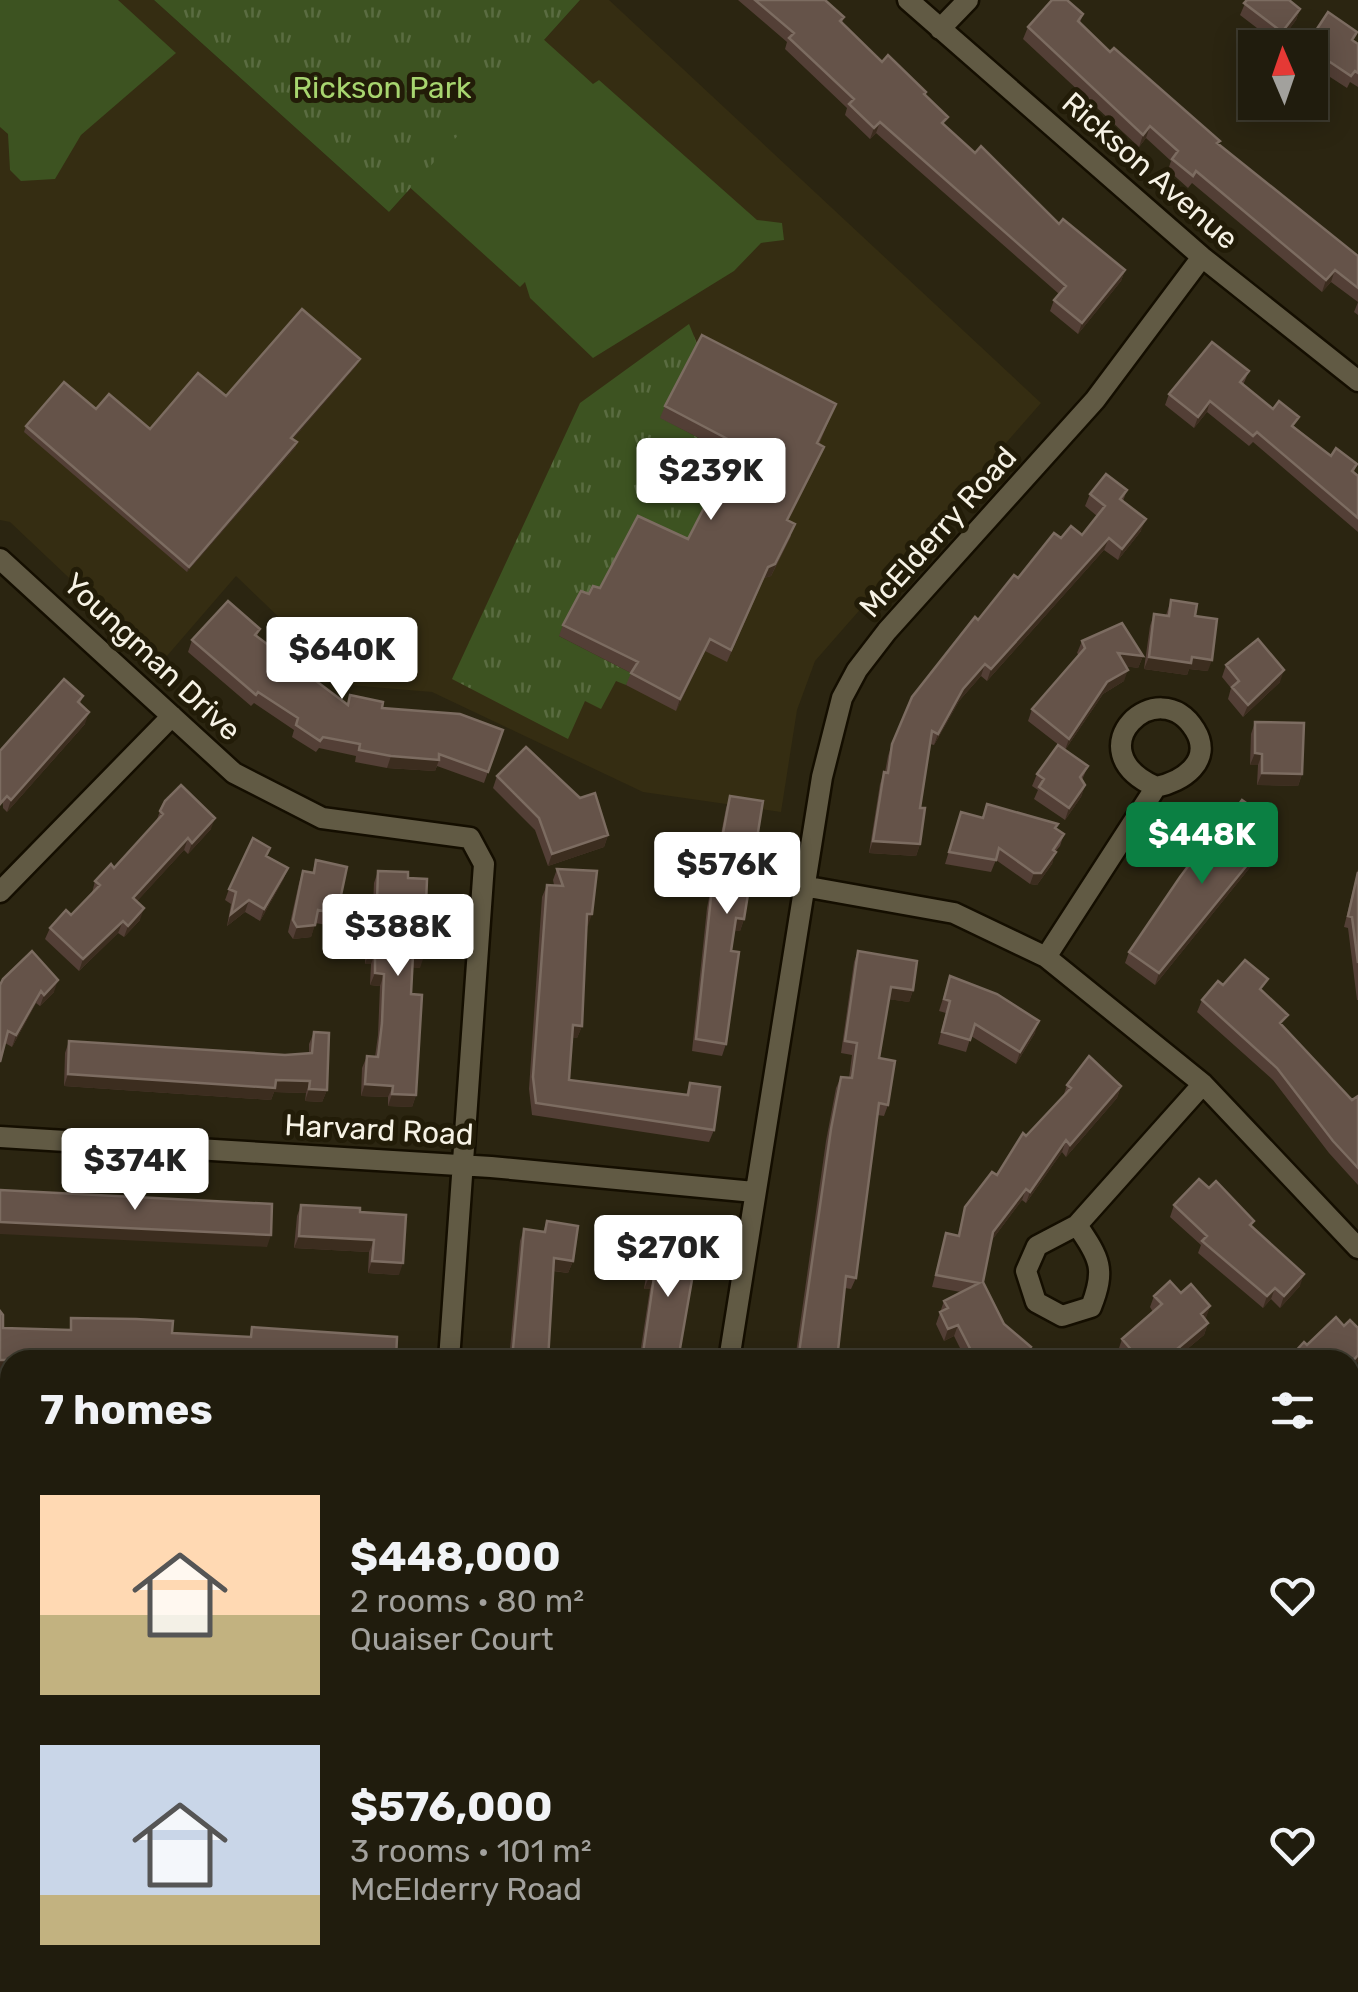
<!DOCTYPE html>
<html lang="en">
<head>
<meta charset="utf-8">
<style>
	body { margin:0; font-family:Rubik,sans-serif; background:#282516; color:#f1f3f6; height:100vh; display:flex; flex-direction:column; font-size:38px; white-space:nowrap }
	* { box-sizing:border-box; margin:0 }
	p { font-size:32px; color:#a2a19d }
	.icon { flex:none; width:55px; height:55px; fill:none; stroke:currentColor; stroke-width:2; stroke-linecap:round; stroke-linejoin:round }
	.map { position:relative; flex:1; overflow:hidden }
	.drawer { position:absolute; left:0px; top:1350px; width:1360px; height:642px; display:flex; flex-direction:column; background:#201c0d; border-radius:30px 30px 0 0; box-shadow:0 5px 25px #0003,0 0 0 2px #3d3a2e }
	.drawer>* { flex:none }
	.needle { width:65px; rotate:358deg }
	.fabs { position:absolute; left:1238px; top:30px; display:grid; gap:20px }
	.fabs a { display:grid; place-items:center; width:90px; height:90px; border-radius:0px; background:#201c0d; box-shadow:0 5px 25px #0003,0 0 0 2px #3d3a2e; font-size:50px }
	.price { position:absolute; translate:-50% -85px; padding:0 22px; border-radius:10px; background:#fff; color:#222; font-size:32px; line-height:65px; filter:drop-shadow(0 2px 5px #0008) }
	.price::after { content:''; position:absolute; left:50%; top:60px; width:30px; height:22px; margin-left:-15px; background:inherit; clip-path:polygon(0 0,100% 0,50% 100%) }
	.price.selected { background:#0b8043; color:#fff }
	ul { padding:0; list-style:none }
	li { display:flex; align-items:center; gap:30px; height:250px; padding:0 40px }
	li span { display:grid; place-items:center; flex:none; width:280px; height:200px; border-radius:0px; color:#555 }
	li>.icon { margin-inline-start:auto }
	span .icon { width:120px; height:120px; fill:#fffc; stroke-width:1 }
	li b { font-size:42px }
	h2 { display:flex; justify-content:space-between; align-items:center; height:120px; padding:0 40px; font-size:42px }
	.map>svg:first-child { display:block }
	.built { fill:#352d12 }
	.grass { fill:#3d5321 }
	.park { fill:url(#park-tufts) }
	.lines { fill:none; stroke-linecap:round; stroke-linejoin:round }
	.minor-casing { stroke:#140e00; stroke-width:25 }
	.secondary-casing { stroke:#140e00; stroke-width:35 }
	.minor { stroke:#615a44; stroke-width:20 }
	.secondary { stroke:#615a44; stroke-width:30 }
	.wall { fill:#533f36 }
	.shaded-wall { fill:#3c2d1f }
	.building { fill:#655349; stroke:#7c6c61; stroke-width:2.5 }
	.labels { text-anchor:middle; stroke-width:10; stroke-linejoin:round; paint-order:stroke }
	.park-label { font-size:30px; fill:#a7d56f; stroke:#221c08 }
	.street-label { font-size:30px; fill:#f6f2e5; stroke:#221c08 }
</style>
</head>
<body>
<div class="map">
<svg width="1358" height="1992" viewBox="0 0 1358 1992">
	<defs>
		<pattern id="park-tufts" width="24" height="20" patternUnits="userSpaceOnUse" patternTransform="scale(2.5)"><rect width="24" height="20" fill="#3d5321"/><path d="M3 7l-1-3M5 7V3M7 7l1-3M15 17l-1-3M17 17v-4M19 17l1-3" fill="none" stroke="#5a6c41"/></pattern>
	</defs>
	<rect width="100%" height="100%" fill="#2b2511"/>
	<path class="built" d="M0,0H154L389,212L580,0H609L1041,403L815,661L797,710L781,812L643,792L432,692L349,685L236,576L160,664L10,522L0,520Z"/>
	<path class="grass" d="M0,0H118L176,53L81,135L55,179L21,181L10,170L8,134L0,127Z
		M500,0L593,84L599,80L757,220L782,223L784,240L761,243L734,271L593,358L530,298L525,282L520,287L291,80Z"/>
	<path class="park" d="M154,0H580L389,212Z
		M689,324L698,346L661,418L733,456L683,551L596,600L559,636L633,674L626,685L616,681L601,709L585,701L568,739L452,679L580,403Z
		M313,1983L600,1982L632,1992H305Z"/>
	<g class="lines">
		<defs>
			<path id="minor" d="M908,0L1202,257L1358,381
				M940,29L968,0
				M0,559L234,773L322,818L470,838L484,864L449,1360
				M803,886L954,913L1046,957L1203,1084L1358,1248
				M0,892L172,716
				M1046,957L1156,787C1182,782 1214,761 1195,730C1159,670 1073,750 1156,787
				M0,1137L491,1167L754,1192
				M1077,1225C1100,1259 1106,1269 1091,1307L1062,1316L1036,1302L1026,1271L1037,1246L1077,1225L1203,1084
				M729,1360L822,777L842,698L857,670L887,631L1095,400L1202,257
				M0,1422H10
				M1350,1439L1358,1429
				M1350,1818L1358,1824
				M76,1992L86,1982"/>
			<path id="secondary" d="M0,1735H10
				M1044,1982L1055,1992"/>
		</defs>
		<use href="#minor" class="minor-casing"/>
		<use href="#secondary" class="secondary-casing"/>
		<use href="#minor" class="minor"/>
		<use href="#secondary" class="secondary"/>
	</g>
	<path class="wall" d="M738,0H825L844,17L842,23L882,62L925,96L945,125L975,153L1059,224L1125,270L1121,281L1078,334L1050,311L1054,300L1059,294L876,133L870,139L845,115L847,108L785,49L787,42Z
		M1245,0H1289L1300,9L1296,20L1278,44L1240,15L1246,1Z
		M1083,14L1080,23L1110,52L1220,141L1218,144L1358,256V315L1354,312L1358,302L1331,282L1322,292L1192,183L1188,188L1168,170L1171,161L1146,138L1139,147L1023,39L1028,27Z
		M1313,35L1354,41L1358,44V87L1350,82L1347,88L1310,64V54L1312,49L1309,46Z
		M357,365L293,439L297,442L295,448L187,572L24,432L26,426L96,409L150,429L226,396Z
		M1249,371L1243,385L1331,456L1357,464L1354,472L1358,476V532L1253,442L1249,446L1207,412L1194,428L1165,405L1169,394Z
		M836,404L819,444V459L788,521L791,536L771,576L764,578L727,662L705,651L676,711L626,685L631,673L559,636L563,625L589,594L688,539L732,455L660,418L665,406Z
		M1127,490L1123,501L1141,531L1118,560L1104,550L987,681L981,676L959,701L934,745L930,744L920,808V844L916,856L869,853L880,784L884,772H885L888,756L892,744L978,620L1018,578L1061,538L1082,535L1097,516L1085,506L1090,494Z
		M1171,600L1195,616L1208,671L1189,669L1187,675L1144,669L1150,626L1154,614L1166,615Z
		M260,629L257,636L347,704L350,695L382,708L503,730L484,783L437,766L435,771L387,768L355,762L356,756L319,748L316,752L292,737L294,730L254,703L251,706L188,652L192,640Z
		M1082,641L1143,656L1138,668L1126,666L1124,681L1103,694L1065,750L1088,766L1082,780L1085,785L1081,797L1065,820L1034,799L1038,790L1032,786L1037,774L1064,749L1028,721L1032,709L1079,655L1077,653Z
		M1226,665L1280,682L1243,717L1228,699L1231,688L1222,677Z
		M83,696L80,704L85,724L7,812L3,808L0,751Z
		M1255,722L1302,774L1298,786L1257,785L1258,765H1250L1251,734Z
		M497,776L608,835L604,847L548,866L535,830L493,788Z
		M730,796L744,919L740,931L734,930L731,951L726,1044L722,1056L692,1051L707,908L726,808Z
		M160,811L211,829L188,854L184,850L137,901L140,920L124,937L118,933L79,971L45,939L50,928L71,915L92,893L95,881L114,868L156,822Z
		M961,812L982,818L1056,828L1064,834L1060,846L1055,852L1052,864L1037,885L1030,884L996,860L991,872L945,864Z
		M1268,833L1261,841L1260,855L1155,985L1125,963L1129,952L1202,856Z
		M268,856L288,868L283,880L260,921L245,912L227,926L231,904L225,900L229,889Z
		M316,860L337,914L333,926L315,923L311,937L293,939L288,932L299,883L303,871L312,873Z
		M557,869L588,926H586L582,1026L577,1038L572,1037L569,1080L686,1095L690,1083L714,1130L709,1142L532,1115L529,1089L542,897L547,885H554L553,880Z
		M1358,869V1000H1357L1348,928L1344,927Z
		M378,871L420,968L412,967L411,994L416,1095L412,1107L388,1106V1097L361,1096L362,1068L367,1056L375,1057L378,1035L380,986L370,985L371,964H365L366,942L370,930H372L374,883Z
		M858,951L913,990L909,1002L889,999L879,1058L888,1105L884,1116L877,1115L856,1278L851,1289L845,1288L837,1360H795L826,1141L836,1088L841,1077L849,1078L852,1055L841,1053L854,962Z
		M950,976L1035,1033L1016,1064L971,1036L966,1052L938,1044L946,1013L939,1011Z
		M0,985L54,992L40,1006L36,1003L12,1047L5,1043Z
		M1223,985L1263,992L1283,1027L1352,1100L1358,1096V1185L1329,1153L1273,1080L1197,1012L1202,1000Z
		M314,1032L327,1090L322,1102L305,1101L306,1093L274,1092L271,1100L64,1086L65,1053L69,1041L285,1055L309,1054V1044Z
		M1067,1085L1121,1086L1117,1098L1066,1157L1062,1152L1026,1203L1022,1200L992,1240L983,1282L1004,1324L1032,1360H966L954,1336L944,1341L936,1324L944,1301L961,1292L932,1287L946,1233L958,1235L965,1207L997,1175L1026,1136L1063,1097Z
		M1209,1188L1252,1226L1300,1286L1280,1308L1271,1299L1263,1308L1198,1253L1201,1245L1170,1217L1174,1205Z
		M301,1205L360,1212L399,1275L368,1273L369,1252L294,1248L297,1216Z
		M547,1221L573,1261L568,1273L553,1271L548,1360H509L520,1241L524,1229L543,1232Z
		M654,1238L671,1247L678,1360H639L650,1289H644L650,1250Z
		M1181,1293L1210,1306L1205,1319L1208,1323L1204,1335L1174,1360H1126L1118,1351L1122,1339L1153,1312L1150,1307L1154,1296Z
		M1358,1718V1782L1350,1778L1356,1763L1350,1759V1720Z
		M1350,1896L1358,1903V1973L1350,1966Z
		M10,1913V1982H14L8,1992H6L0,1988V1927Z
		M820,1982H928L942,1992H836L819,1985Z
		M1181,1982H1234L1245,1992H1191Z"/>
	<path class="shaded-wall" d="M1300,9L1296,20L1278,44L1282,32Z
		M880,122L876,133L870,139L874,128Z
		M1150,126L1146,138L1139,147L1143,135Z
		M1125,270L1121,281L1078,334L1082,323Z
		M1335,270L1331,282L1322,292L1326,280Z
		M360,359L357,365L289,444L291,438Z
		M1210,401L1207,412L1194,428L1198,417Z
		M297,442L295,448L187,572L189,567Z
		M824,447L819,459L782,532L787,520Z
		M1146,519L1141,531L1118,560L1122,549Z
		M795,524L771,576L764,578L727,662L768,567Z
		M1109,538L1104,550L987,681L991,669Z
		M710,639L705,651L676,711L680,699Z
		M1118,653L1143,656L1138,668L1114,665Z
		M1149,657H1192L1212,660L1208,671L1189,669L1187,675L1144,669Z
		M985,664L981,676L959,701L934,745L938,734L963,689Z
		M1128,670L1124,681L1103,694L1065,750L1069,739L1107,682Z
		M1284,670L1280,682L1243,717L1248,705Z
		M89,712L85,724L7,812L11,800Z
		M1255,753L1262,754L1258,765H1250Z
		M391,756L439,760L435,771L387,768Z
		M1262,773L1302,774L1298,786L1257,785Z
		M1085,785L1081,797L1065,820L1069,808Z
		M215,818L211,829L188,854L192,843Z
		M1272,821L1268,833L1254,851L1259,839Z
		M608,835L604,847L548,866L552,854Z
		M188,838L184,850L129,910L133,898Z
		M873,841L920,844L916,856L869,853Z
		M1265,843L1260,855L1155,985L1159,973Z
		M1056,852L1052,864L1037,885L1030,884L1034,873Z
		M288,868L283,880L260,921L264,909Z
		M249,900L245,912L227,926L231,914Z
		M144,908L140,920L124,937L128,926Z
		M587,914H592L588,926H582Z
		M736,918L744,919L740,931L732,930Z
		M123,921L118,933L79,971L83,959Z
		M315,925L311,937L293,939L297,927Z
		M369,952L375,953L371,964H365Z
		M413,955L424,956L420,968L408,967Z
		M375,973L384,974L380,986L370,985Z
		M58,980L54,992L40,1006L44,995Z
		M891,987L913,990L909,1002L887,999Z
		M41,991L36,1003L12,1047L16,1035Z
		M1039,1021L1035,1033L1016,1064L1020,1052Z
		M573,1025L582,1026L577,1038L569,1037Z
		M68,1074L276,1080L310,1081L306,1093L274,1092L271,1100L64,1086Z
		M365,1084L393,1086L388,1097L361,1096Z
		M1121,1086L1117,1098L1066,1157L1070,1145Z
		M309,1089L327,1090L322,1102L305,1101Z
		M392,1094L416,1095L412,1107L388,1106Z
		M1066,1140L1062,1152L1026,1203L1030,1192Z
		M1026,1189L1022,1200L989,1244L993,1232Z
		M0,1222L271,1235L267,1247L0,1234Z
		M299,1236L374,1240L369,1252L294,1248Z
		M554,1258L573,1261L568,1273L550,1270Z
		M372,1261L403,1263L399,1275L368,1273Z
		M1304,1274L1300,1286L1280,1308L1284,1296Z
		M649,1277H654L650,1289H644Z
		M1275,1288L1271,1299L1263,1308L1267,1296Z
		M1210,1306L1206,1318L1196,1326L1201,1314Z
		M1208,1323L1204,1335L1174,1360H1164Z
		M958,1325L954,1336L944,1341L948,1329Z
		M1358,1355V1362L1350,1371V1364Z
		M98,1357L134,1358V1360H97Z
		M0,1360L10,1361V1373H0Z
		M0,1509L10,1510V1522L0,1521Z
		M1358,1608V1615L1350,1624V1617Z
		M0,1648L10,1649V1661L0,1660Z
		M0,1842L10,1843V1855L0,1854Z
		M231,1982H237L228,1992H222Z"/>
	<path class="building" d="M755,0H825L844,17L840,21L882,62L888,55L926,92L924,94L948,117L942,123L975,153L981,146L1059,224L1063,219L1125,270L1082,323L1054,300L1066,286L880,122L874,128L849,104L854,99L789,38L794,33Z
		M1052,0H1067L1083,14L1078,21L1110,52L1114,48L1220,141L1217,143L1358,256V288L1335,270L1326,280L1196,171L1193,176L1172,159L1178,151L1150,126L1143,135L1028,27Z
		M1247,0H1289L1300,9L1282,32L1244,3Z
		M1328,12L1357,32L1352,40L1358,44V73L1355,71L1351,76L1312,50L1319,39L1313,35Z
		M302,309L360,359L291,438L297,442L189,567L26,426L64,382L96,409L109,394L150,429L198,373L226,396Z
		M702,335L836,404L817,443L824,447L787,520L795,524L775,564L768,567L731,650L710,639L680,699L631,673L638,662L563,625L581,591L589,594L593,586L600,588L638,516L688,539L737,444L665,406Z
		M1212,342L1249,371L1240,382L1273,409L1279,401L1299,417L1292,426L1331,456L1336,448L1357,464L1352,471L1358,476V518L1257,432L1253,436L1210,401L1198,417L1169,394Z
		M1106,474L1127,490L1120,499L1146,519L1122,549L1109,538L991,669L985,664L963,689L938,734L932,731L920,808H925L920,844L873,841L884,772L888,773L892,744L912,697L975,617L978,620L1014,575L1018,578L1054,533L1061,538L1071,526L1082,535L1105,506L1090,494Z
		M1171,600L1197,604L1195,616L1217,619L1212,660L1192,657L1191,663L1149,657L1154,614L1169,616Z
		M228,601L260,629L255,635L348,705L350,695L383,702L382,708L460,714L503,730L488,772L439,754V760L391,756L359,750L360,744L323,737L320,741L296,725L298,718L258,692L256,695L192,640Z
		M1122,623L1143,656L1118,653L1128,670L1107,682L1069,739L1032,709L1085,648L1082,641Z
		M1258,639L1284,670L1248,705L1232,687L1239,681L1226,665Z
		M64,679L83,696L78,702L89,712L11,800L7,796L0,804V751Z
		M1255,722L1304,723L1302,774L1262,773V754L1255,753Z
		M1058,745L1088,766L1080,777L1085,785L1069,808L1039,787L1044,779L1037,774Z
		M526,747L580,798L595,793L608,835L552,854L539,818L497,776Z
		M181,785L215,818L192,843L188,838L133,898L144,908L128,926L123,921L83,959L50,928L66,910L71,915L100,885L95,881L111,864L114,868L163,814L160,811L165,801Z
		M730,796L763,801L744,919L736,918L731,951L739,952L726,1044L696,1039L711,897Z
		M1242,800L1272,821L1259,839L1265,843L1159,973L1129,952L1180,877L1198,853L1202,856Z
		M987,804L1058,824L1055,828L1064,834L1053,850L1056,852L1041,873H1034L999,848L996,860L949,852L961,812L983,818Z
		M253,838L270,848L266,856L288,868L264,909L249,900L231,914L236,892L229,889Z
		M316,860L347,867L337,914L318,910L315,925L297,927L293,920L303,871L314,873Z
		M557,869L597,871L592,914H587L582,1026L573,1025L569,1080L688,1095L690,1083L720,1087L714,1130L536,1103L533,1077L547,885L563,886Z
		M378,871L408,872V878L427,879L424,956L413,955L411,994L422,995L416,1095L392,1094L393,1086L365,1084L367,1056L378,1057L382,1023L384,974L375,973V953L369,952L370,930H376Z
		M1358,872V963L1352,917L1348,916Z
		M32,951L58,980L44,995L41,991L16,1035L8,1031L0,1062V985L3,979Z
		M858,951L917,961L913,990L891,987L879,1058L895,1061L888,1105L879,1103L856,1278L846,1276L837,1360H798L831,1129L841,1077L852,1078L857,1043L845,1041Z
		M1245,960L1268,979L1260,989L1288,1015L1280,1023L1352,1100L1358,1096V1168L1333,1141L1277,1068L1202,1000L1218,981L1223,985Z
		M950,976L997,994L1039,1021L1020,1052L975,1024L970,1040L942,1032L950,1001L944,999Z
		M314,1032L329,1033L327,1090L309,1089L310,1081L276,1080L275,1088L68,1074L69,1041L285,1055L312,1053Z
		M1089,1056L1121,1086L1070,1145L1066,1140L1030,1192L1026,1189L993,1232L983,1282L1004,1324L1031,1347L1025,1354L1032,1360H976L958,1325L948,1329L940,1312L948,1308L944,1301L979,1283L936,1275L946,1233L959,1236L965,1207L992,1172L997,1175L1023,1133L1026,1136L1071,1088L1067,1085Z
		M1199,1179L1209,1188L1216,1181L1254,1221L1250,1225L1304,1274L1284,1296L1275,1288L1267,1296L1202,1241L1207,1236L1174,1205Z
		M0,1190L272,1204L271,1235L0,1222Z
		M301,1205L360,1208V1212L406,1215L403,1263L372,1261L374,1240L299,1236Z
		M547,1221L578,1226L573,1261L554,1258L548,1360H512L524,1229L545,1232Z
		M654,1238L672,1241L671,1247L697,1251L678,1360H642L654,1277H649Z
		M1170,1281L1181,1293L1191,1284L1210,1306L1201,1314L1208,1323L1164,1360H1140L1122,1339L1162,1304L1154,1296Z
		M0,1311L3,1315V1328L71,1330V1318L136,1319L173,1321L172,1333L251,1337L252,1327L397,1337L396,1360H134V1358L98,1357V1360H0Z
		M1336,1317L1344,1326L1350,1320L1358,1328V1355L1350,1364V1360H1296L1292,1355L1304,1342L1307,1345Z
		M1122,1353V1360H1070V1359Z
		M0,1480H10V1510L0,1509Z
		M1358,1532V1608L1350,1617V1555L1355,1549L1350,1545V1542Z
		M0,1607H10V1649L0,1648Z
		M1353,1715L1358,1718V1749L1350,1745V1720Z
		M0,1808L10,1809V1843L0,1842Z
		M1350,1896L1358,1903V1958L1350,1951Z
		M8,1912L10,1913V1980L3,1976L0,1981V1927Z
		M187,1982H231L222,1992H177Z
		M846,1982H928L942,1992H869Z
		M1198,1982H1234L1245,1992H1208Z"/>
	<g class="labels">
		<g class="park-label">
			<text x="382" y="98">Rickson Park</text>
		</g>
		<g class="street-label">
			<text transform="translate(1150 171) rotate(41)" y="10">Rickson Avenue</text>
			<text transform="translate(938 532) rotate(-48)" y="10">McElderry Road</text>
			<text transform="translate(152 657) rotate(43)" y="10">Youngman Drive</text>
			<text transform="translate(379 1130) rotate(3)" y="10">Harvard Road</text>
		</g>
	</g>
</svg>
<div class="fabs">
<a><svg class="needle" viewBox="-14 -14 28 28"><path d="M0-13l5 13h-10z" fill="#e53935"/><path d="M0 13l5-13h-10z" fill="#a2a19d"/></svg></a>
</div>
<b class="price" style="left:711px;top:523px">$239K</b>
<b class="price" style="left:342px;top:702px">$640K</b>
<b class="price selected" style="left:1202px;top:887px">$448K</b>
<b class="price" style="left:727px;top:917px">$576K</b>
<b class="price" style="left:398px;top:979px">$388K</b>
<b class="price" style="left:135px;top:1213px">$374K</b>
<b class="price" style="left:668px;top:1300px">$270K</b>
<section class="drawer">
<h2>7 homes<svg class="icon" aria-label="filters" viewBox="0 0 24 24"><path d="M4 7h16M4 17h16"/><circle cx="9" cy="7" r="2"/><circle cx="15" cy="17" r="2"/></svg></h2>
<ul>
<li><span style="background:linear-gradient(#ffd9b3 60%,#c2b280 0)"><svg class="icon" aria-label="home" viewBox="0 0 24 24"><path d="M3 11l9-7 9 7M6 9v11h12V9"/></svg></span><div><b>$448,000</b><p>2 rooms · 80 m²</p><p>Quaiser Court</p></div><svg class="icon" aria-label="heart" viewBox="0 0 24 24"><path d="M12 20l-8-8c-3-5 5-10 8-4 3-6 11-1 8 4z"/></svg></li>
<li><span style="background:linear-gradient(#c9d6e8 75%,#c2b280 0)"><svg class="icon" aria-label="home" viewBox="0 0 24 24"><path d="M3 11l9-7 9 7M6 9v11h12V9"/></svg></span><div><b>$576,000</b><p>3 rooms · 101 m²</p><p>McElderry Road</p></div><svg class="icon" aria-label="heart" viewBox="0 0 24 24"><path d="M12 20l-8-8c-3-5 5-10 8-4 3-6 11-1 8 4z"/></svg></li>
</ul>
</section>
</div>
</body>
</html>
